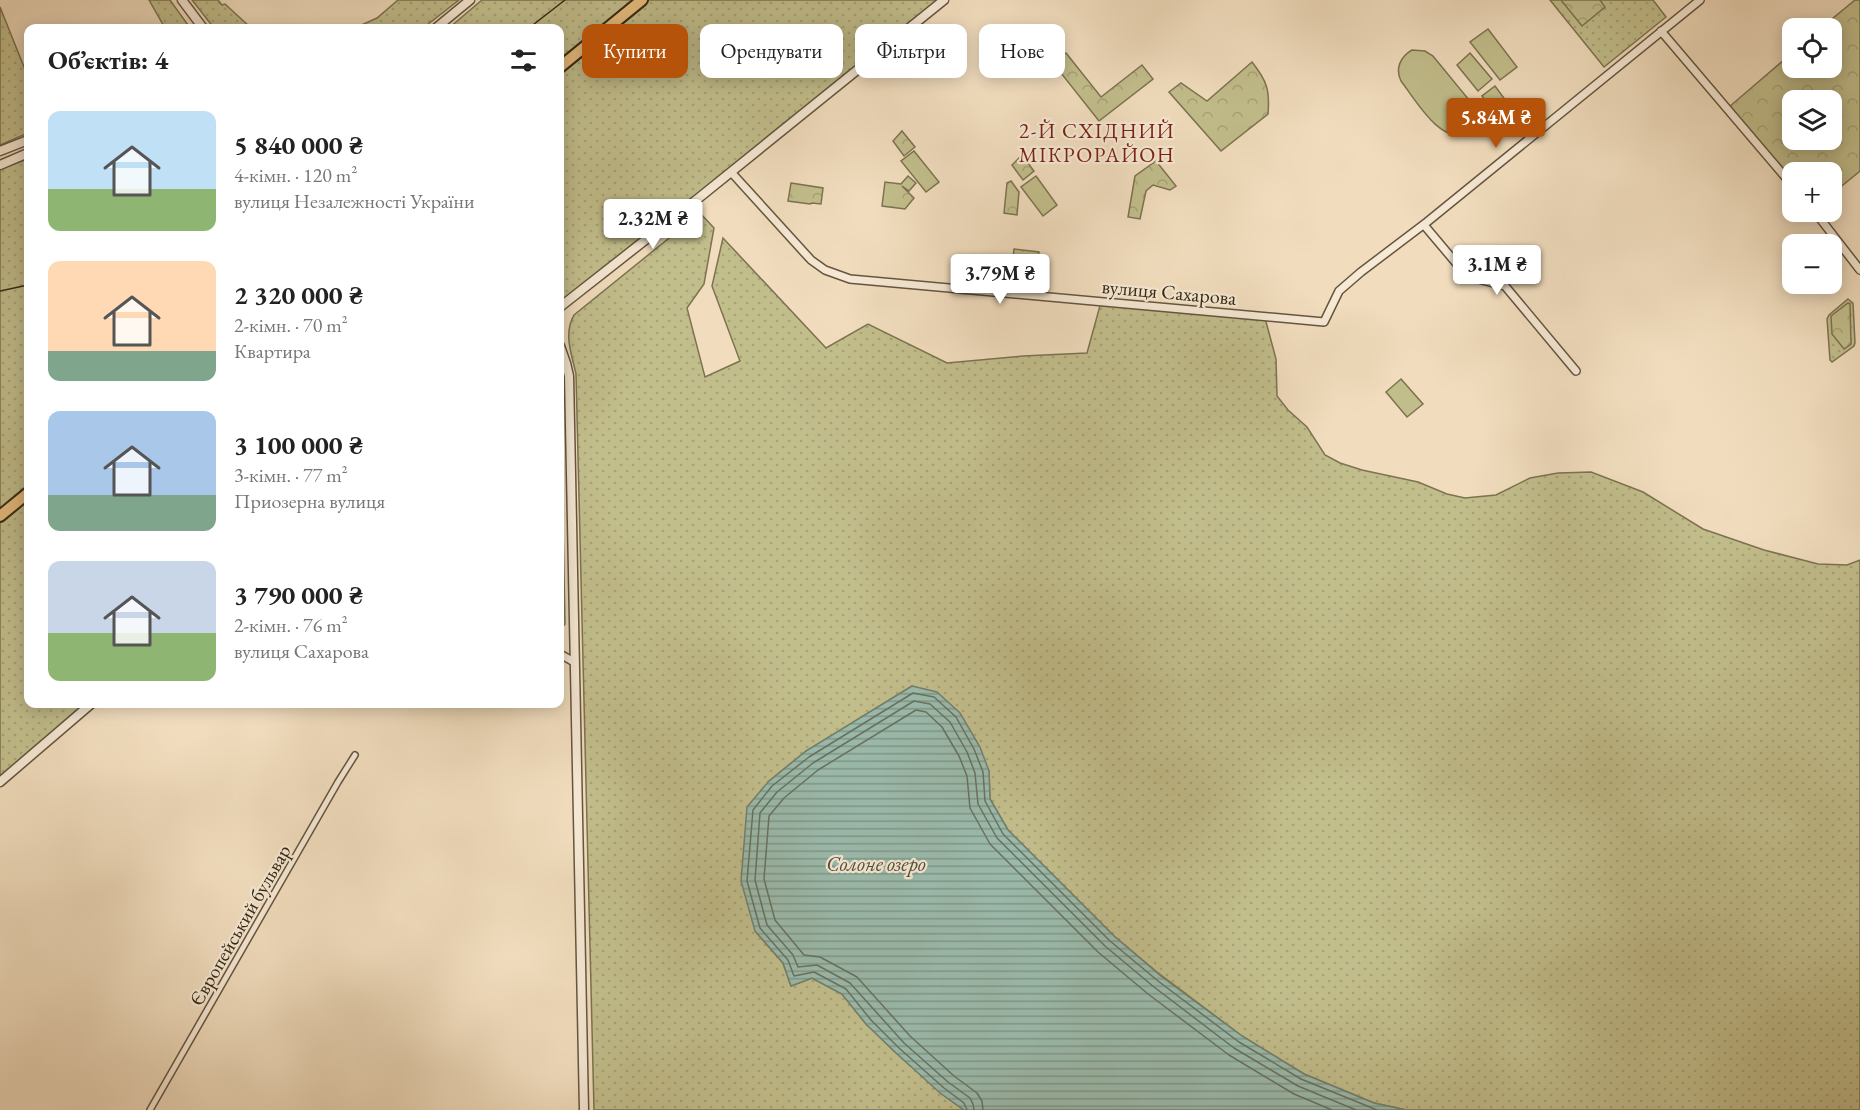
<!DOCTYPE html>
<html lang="uk">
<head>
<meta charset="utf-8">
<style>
	body { margin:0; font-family:"EB Garamond",serif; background:#f2f2f2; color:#222; height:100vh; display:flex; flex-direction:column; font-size:22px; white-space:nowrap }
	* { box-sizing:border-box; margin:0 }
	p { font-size:20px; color:#767676 }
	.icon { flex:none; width:33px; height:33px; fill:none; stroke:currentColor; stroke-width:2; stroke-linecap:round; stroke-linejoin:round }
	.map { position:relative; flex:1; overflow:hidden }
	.drawer { position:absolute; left:24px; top:24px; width:540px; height:684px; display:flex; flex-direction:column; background:#fff; border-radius:12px; box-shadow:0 3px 15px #0003 }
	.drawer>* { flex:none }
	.hud { position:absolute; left:582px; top:24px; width:570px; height:54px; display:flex; gap:12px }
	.fabs { position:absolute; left:1782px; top:18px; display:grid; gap:12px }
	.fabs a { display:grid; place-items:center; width:60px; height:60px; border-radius:12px; background:#fff; box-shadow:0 3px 15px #0003; font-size:30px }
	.price { position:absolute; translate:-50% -51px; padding:0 14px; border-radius:6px; background:#fff; color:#222; font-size:20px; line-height:39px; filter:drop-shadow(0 2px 3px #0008) }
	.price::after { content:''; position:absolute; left:50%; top:36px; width:18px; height:14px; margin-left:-9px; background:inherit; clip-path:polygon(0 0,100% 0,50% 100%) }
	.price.on { background:#b45309; color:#fff }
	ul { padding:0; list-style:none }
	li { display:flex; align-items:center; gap:18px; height:150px; padding:0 24px }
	li span { display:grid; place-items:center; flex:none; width:168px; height:120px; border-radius:12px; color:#555 }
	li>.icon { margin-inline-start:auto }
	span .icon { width:72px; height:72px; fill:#fffc; stroke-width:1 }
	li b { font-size:26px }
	h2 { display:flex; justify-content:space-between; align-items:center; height:72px; padding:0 24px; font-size:26px }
	.chip { padding:0 21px; border-radius:12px; background:#fff; box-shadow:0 3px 15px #0003; font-size:21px; line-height:54px }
	.chip.on { background:#b45309; color:#fff }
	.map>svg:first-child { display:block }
	.grass { fill:url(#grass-dots); stroke:#7c7350; stroke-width:1.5 }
	.forest { fill:url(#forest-crowns); stroke:#7c7350; stroke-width:1.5; fill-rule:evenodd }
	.pitch { fill:#c2be8c; stroke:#7c7350; stroke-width:1.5 }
	.water { fill:url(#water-rules); stroke:#738170; stroke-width:1.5 }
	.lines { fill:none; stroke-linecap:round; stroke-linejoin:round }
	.shore { stroke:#687260; stroke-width:1.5 }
	.pedestrian-casing { stroke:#65553e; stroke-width:8 }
	.minor-casing { stroke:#65553e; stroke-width:10 }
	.tertiary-casing { stroke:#65553e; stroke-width:11 }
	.primary-casing { stroke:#362813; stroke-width:14 }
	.pedestrian { stroke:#f6e9d5; stroke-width:5 }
	.minor { stroke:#f6e9d5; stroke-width:7 }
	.tertiary { stroke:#f6e9d5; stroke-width:8 }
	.primary { stroke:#e8be7f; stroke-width:10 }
	.tram { stroke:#362813; stroke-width:1.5 }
	.labels { text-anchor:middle; stroke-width:4.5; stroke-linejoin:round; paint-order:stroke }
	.street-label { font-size:20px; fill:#362813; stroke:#f6e9d5 }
	.neighbourhood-label { font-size:21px; letter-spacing:1.5px; fill:#7a1f14; stroke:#f6e9d5 }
	.water-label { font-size:21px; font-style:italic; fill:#4f4d3a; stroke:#f6e9d5 }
</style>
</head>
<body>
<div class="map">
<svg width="1860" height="1110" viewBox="0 0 1860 1110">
	<defs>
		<pattern id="grass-dots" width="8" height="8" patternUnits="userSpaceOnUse" patternTransform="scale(1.5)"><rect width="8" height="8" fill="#c2be8c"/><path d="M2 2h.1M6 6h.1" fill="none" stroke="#a7a378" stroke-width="1.8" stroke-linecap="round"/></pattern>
		<pattern id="forest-crowns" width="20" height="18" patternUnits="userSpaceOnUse" patternTransform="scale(1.5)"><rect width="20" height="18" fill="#c2be8c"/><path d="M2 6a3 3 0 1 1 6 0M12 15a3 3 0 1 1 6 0" fill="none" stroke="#a7a378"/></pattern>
		<pattern id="water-rules" width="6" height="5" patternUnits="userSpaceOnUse" patternTransform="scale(1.5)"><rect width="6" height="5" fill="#9bbcae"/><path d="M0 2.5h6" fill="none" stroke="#7f998c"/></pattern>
	</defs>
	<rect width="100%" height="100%" fill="#f1ddbe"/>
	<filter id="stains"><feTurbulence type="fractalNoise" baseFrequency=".00333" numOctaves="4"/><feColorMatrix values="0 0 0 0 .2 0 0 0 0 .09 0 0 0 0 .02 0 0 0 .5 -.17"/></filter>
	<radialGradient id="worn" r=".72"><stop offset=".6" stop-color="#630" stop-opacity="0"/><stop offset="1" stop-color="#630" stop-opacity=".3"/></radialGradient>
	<path class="grass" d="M149,0H170L188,25L184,28H165Z
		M192,0H218L222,5L225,4L251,28H214Z
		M398,0H459L423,28H355L377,18Z
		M482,0H944L560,307V28H449Z
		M1550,0H1653L1666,17L1604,67Z
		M0,7L28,77V133L0,145Z
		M28,159V704H91L0,782V169Z
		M700,213L714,228L704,284L687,308L705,377L740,361L712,286L723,238L826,348L868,324L947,363L1023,356L1087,353L1101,302L1265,318L1276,359L1277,396L1288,410L1307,427L1325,455L1340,463L1362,470L1418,482L1447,494L1465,498L1496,495L1530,478L1558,473L1591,472L1643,492L1703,529L1764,550L1818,564L1847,565L1860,560V1110H1406L1374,1103L1304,1074L1242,1036L1157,972L1114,936L1008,830L990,799L989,771L912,686L806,751L768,782L755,931L783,963L791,986L812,978L842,994L866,1024L895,1052L946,1097L964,1110H594L576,374C572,355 563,334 574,315Z
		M1848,299L1853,303L1855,343L1854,346L1832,362L1830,360L1827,319L1829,315Z
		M560,375L565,624L560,630Z"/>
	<path class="forest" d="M1561,0H1600L1605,7L1582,26Z
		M1855,0H1860V171L1832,194V172H1792V185L1729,107L1792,53V68H1832V28H1821ZM1792,100H1832V140H1792Z
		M1023,30L1037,38C1028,54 1025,68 1004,64C1006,49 1008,36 1023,30Z
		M1066,53L1101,97L1142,65L1153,79L1099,121L1053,63Z
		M1252,62C1267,81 1270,90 1268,114L1221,151L1169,92L1181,83L1207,101Z
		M902,131L915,147L904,156L893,141Z
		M1022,155L1034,171L1023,180L1012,165Z
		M1156,161L1176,186L1170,190L1153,185L1146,191L1140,219L1128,217L1135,176Z
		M908,176L916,183L909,191L902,186L914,198L905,209L882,206L885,182L901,184Z
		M1011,181L1019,192L1017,215L1004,213L1007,183Z
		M791,183L823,188L821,204L812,203L810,204L788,201Z
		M1014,249L1039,252L1037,269L1012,267Z
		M1848,303L1850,304L1851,344L1844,349L1832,334L1831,316Z"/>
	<path class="pitch" d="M1488,29L1517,67L1500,80L1470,42Z
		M1412,50L1425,51L1433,56L1474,106L1476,119L1469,132C1442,148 1415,99 1401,81C1395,69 1400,57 1412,50Z
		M1470,53L1492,79L1478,91L1457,65Z
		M1495,86L1509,105L1496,114L1482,96Z
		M914,151L939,182L926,192L901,161Z
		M1036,176L1057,205L1043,216L1021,187Z
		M1401,379L1423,404L1407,417L1386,392Z"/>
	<path class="water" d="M912,686L937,692L960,713L980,747L989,771L990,799L1008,830L1114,936L1162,977L1242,1036L1304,1074L1374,1103L1406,1110H964L940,1093L895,1052L866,1024L842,994L812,978L791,986L783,963L755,931L741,881L747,807L768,782L806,751Z"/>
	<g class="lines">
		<path class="shore" d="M967,1110L964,1103L944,1088L899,1048L871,1020L846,989L814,972L794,976L788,960L760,928L747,881L753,810L772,786L809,757L913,693L934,697L956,717L974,749L983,772L985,801L1003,834L1110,941L1158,981L1239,1042L1301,1079L1377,1110
			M974,1110L973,1104L970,1098L948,1082L904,1043L850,983L817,965L798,967L793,955L767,925L755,880L760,813L777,792L813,763L914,701L930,704L950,722L967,752L975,773L978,804L997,838L1105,946L1154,987L1234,1048L1298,1086L1356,1110
			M983,1110L982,1101L977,1093L954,1076L910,1036L857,977L820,957L804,955L775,920L764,879L769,816L784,798L818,770L916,710L926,712L942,727L959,756L967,776L970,808L990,844L1098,952L1148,994L1229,1055L1294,1094L1332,1110"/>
		<defs>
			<path id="pedestrian" d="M150,1110L338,782L355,755"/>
			<path id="minor" d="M1661,31L1792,185
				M731,172L811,260L825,270L850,279L1324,322L1339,291L1361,272L1427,222L1700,0
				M1815,212L1860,270
				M1424,225L1467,276L1505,286L1576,371
				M560,654L574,662"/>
			<path id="tertiary" d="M182,0L203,28
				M436,28L470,0
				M0,151L28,140
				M0,165L28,153
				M560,307L700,197L944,0
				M560,346L566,363L569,376L584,1110
				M0,782L91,704"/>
			<path id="primary" d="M560,67L642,0
				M0,516L28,493"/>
		</defs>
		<use href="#pedestrian" class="pedestrian-casing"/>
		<use href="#minor" class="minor-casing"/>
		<use href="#tertiary" class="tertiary-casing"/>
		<use href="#primary" class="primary-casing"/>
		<use href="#pedestrian" class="pedestrian"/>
		<use href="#minor" class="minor"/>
		<use href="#tertiary" class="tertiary"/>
		<use href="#primary" class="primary"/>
		<path class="tram" d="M529,28L565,0
			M0,291L28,285"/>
	</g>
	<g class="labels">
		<g class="street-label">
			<text transform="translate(1169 292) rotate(5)" y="7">вулиця Сахарова</text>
			<text transform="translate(240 925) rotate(-60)" y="7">Європейський бульвар</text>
		</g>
		<g class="neighbourhood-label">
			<text x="1097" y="138">2-Й СХІДНИЙ<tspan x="1097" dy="24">МІКРОРАЙОН</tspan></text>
		</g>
		<g class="water-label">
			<text x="876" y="871">Солоне озеро</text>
		</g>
	</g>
	<rect width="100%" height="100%" filter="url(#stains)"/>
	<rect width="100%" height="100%" fill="url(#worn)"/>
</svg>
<div class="fabs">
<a><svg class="icon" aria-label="locate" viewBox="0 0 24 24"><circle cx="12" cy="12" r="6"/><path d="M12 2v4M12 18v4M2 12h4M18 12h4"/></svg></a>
<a><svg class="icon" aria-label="layers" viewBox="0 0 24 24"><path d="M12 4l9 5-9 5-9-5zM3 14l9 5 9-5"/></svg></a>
<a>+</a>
<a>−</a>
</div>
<b class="price on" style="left:1496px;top:149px">5.84M ₴</b>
<b class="price" style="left:653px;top:250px">2.32M ₴</b>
<b class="price" style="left:1497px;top:296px">3.1M ₴</b>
<b class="price" style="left:1000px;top:305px">3.79M ₴</b>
<div class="hud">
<a class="chip on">Купити</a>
<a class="chip">Орендувати</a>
<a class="chip">Фільтри</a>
<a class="chip">Нове</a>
</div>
<section class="drawer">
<h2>Об’єктів: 4<svg class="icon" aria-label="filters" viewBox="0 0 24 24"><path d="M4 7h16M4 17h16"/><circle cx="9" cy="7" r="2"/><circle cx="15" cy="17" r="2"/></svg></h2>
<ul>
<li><span style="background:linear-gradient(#bfe0f5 65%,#8fb573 0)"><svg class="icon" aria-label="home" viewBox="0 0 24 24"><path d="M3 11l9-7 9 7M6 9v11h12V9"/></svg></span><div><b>5 840 000 ₴</b><p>4-кімн. · 120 m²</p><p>вулиця Незалежності України</p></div></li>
<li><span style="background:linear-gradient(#ffd9b3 75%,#7fa58c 0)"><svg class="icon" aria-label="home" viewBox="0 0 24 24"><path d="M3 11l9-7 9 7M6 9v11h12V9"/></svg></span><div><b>2 320 000 ₴</b><p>2-кімн. · 70 m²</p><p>Квартира</p></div></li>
<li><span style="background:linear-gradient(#a9c7e8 70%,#7fa58c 0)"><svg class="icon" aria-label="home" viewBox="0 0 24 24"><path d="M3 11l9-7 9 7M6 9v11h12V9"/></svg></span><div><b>3 100 000 ₴</b><p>3-кімн. · 77 m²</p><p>Приозерна вулиця</p></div></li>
<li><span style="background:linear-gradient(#c9d6e8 60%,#8fb573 0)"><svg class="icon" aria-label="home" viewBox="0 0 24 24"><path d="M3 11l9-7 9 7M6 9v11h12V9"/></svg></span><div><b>3 790 000 ₴</b><p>2-кімн. · 76 m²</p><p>вулиця Сахарова</p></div></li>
</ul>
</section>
</div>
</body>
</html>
